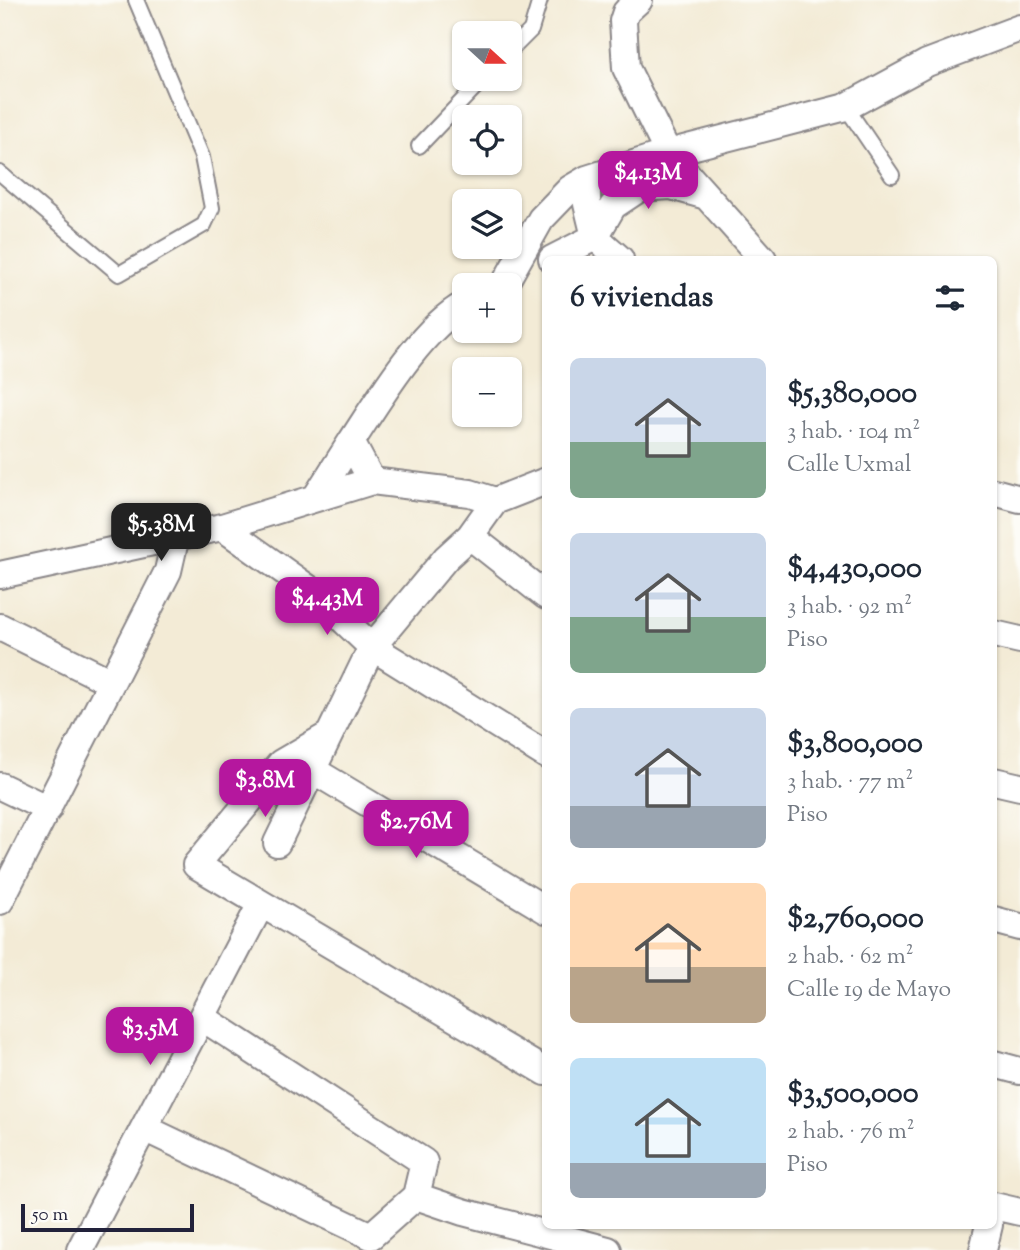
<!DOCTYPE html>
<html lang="es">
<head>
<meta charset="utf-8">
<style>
	body { margin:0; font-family:"Sorts Mill Goudy",serif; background:#f6f6f7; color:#1f2937; height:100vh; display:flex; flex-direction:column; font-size:26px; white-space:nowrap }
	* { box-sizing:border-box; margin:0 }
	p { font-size:23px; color:#747a83 }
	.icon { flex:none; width:38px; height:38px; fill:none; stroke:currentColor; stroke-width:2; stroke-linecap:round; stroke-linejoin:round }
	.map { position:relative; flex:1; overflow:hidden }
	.details { position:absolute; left:542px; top:256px; width:455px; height:973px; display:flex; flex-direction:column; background:#fff; border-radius:10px; box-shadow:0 2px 5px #0004 }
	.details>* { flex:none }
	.needle { width:46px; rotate:111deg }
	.fabs { position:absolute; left:452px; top:21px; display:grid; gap:14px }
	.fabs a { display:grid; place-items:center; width:70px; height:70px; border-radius:10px; background:#fff; box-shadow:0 2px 5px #0004; font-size:35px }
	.scale { position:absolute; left:21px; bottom:18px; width:173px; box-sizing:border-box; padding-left:7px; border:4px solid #22223b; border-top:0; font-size:19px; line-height:24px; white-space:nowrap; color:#22223b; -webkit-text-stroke:5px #fdfcf7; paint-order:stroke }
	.price { position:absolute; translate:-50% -60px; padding:0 16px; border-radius:14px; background:#b5179e; color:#fff; font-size:23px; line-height:46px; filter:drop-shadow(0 2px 4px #0008) }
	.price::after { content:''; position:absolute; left:50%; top:42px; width:21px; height:16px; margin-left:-10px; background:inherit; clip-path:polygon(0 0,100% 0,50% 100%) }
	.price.on { background:#222; color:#fff }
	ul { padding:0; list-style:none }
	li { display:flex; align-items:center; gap:21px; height:175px; padding:0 28px }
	li span { display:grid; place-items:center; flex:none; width:196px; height:140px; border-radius:10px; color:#555 }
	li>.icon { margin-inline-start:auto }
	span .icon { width:84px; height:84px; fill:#fffc; stroke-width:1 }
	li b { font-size:30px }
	h2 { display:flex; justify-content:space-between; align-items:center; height:84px; padding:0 28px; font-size:30px }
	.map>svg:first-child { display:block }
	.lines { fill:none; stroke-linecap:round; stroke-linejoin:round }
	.service-casing { stroke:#8a8688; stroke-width:18 }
	.minor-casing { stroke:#8a8688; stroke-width:30 }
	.service { stroke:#fff; stroke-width:14 }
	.minor { stroke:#fff; stroke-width:26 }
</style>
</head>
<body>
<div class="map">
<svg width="1020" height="1250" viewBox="0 0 1020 1250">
	<rect width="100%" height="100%" fill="#fdfcf7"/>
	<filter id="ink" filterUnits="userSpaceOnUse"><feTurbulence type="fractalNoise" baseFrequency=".0143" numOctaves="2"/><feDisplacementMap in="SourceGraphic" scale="14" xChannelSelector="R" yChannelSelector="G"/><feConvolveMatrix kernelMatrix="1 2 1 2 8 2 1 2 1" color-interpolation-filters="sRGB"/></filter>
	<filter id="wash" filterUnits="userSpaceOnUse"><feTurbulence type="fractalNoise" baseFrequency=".00686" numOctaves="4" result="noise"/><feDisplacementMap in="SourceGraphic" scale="28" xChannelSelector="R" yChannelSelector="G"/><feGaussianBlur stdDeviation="1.57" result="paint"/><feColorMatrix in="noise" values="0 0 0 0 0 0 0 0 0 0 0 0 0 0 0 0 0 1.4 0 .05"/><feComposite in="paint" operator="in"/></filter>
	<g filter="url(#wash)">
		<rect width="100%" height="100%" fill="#f3ebd6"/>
	</g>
	<g filter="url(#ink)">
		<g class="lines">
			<defs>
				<path id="service" d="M509,52L531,30L540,0
					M846,107L892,175
					M419,146L483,79
					M0,173L119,274L204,225L212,208L202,157L136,0"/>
				<path id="minor" d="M639,0L626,12L623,21L626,68L668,153L763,259
					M587,179V204L595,237
					M595,237L620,259
					M552,259L595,237L613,206L640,188L671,186L703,195
					M505,283L541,219L570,189L587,179L668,153L846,107L927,63L1020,28
					M372,481L351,442C378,401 421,328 464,305
					M994,492L1020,499
					M316,497L351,442
					M222,527L372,481L470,493L495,501
					M470,536L546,596
					M0,575L222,527L315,593L372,647L546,755
					M0,627L111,682
					M994,634L1020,640
					M329,735L281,763L196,865L546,1072
					M311,769L546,910
					M994,781L1020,787
					M0,786L48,809
					M277,843L372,647L446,558L470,536L495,501L546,481
					M0,901L168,571L176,536
					M994,920L1020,927
					M203,1018L424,1162L416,1196
					M994,1064L1020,1071
					M144,1128L371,1236L416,1196L463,1212L608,1250
					M994,1206L1020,1212
					M80,1250L261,904
					M983,1250L989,1225"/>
			</defs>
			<use href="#service" class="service-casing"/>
			<use href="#minor" class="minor-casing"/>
			<use href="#service" class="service"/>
			<use href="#minor" class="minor"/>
		</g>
	</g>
</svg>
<div class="fabs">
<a><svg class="needle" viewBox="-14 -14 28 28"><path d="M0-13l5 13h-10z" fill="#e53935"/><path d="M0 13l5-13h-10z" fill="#747a83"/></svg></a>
<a><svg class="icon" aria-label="locate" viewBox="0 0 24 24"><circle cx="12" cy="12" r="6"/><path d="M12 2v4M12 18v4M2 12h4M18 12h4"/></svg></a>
<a><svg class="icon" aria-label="layers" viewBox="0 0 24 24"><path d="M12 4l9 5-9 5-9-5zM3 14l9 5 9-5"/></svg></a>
<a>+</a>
<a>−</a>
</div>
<div class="scale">50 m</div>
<b class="price" style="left:648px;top:211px">$4.13M</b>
<b class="price on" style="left:161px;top:563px">$5.38M</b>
<b class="price" style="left:327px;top:637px">$4.43M</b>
<b class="price" style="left:265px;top:819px">$3.8M</b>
<b class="price" style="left:416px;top:860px">$2.76M</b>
<b class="price" style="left:150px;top:1067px">$3.5M</b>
<section class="details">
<h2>6 viviendas<svg class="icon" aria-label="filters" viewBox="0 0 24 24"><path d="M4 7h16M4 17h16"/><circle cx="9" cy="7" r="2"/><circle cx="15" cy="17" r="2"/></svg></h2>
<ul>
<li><span style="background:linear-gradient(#c9d6e8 60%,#7fa58c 0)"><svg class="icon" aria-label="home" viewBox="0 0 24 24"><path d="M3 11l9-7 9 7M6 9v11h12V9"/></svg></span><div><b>$5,380,000</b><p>3 hab. · 104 m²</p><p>Calle Uxmal</p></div></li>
<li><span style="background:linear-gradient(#c9d6e8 60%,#7fa58c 0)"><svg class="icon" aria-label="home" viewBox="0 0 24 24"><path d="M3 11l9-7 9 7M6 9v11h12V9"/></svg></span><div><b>$4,430,000</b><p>3 hab. · 92 m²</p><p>Piso</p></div></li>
<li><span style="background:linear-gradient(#c9d6e8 70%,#9aa5b1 0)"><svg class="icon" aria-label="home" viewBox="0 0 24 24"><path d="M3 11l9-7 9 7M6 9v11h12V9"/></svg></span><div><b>$3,800,000</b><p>3 hab. · 77 m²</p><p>Piso</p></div></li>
<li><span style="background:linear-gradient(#ffd9b3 60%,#b9a48a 0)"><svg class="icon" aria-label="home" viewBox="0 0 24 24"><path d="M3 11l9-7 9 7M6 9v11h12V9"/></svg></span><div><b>$2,760,000</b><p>2 hab. · 62 m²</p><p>Calle 19 de Mayo</p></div></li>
<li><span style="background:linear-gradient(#bfe0f5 75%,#9aa5b1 0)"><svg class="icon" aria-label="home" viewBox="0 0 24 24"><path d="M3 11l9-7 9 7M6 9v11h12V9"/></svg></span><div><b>$3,500,000</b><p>2 hab. · 76 m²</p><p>Piso</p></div></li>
</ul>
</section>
</div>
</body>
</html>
